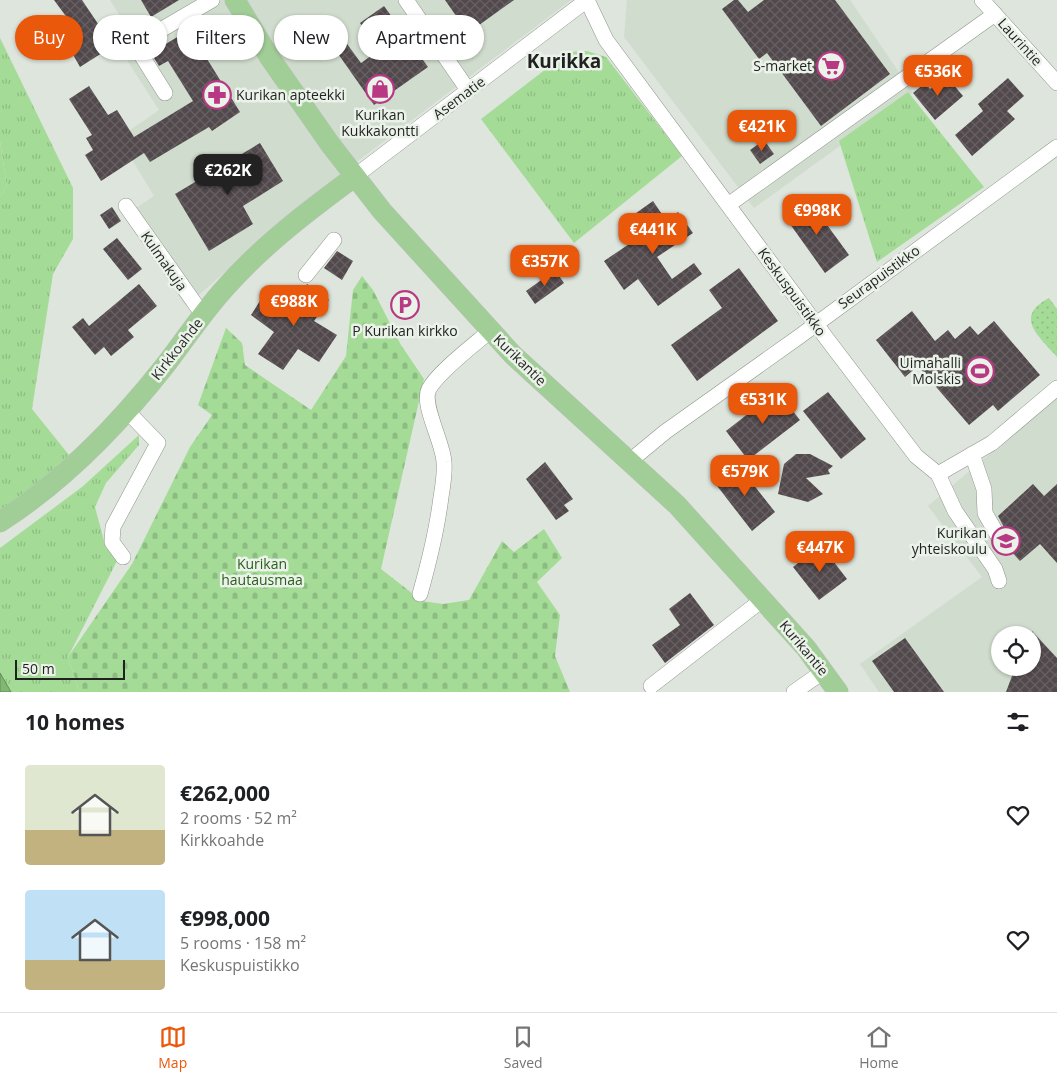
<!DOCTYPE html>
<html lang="en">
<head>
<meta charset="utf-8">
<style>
	body { margin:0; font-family:"Open Sans",sans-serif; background:#f6f6f6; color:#202124; height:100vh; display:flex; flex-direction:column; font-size:19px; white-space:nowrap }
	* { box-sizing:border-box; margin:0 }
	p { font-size:16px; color:#757577 }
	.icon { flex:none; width:28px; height:28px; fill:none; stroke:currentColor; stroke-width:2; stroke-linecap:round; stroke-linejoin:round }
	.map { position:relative; height:692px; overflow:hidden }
	.sheet { display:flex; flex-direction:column; background:#fff; flex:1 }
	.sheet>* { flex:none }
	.banner { position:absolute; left:15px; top:15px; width:500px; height:45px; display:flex; gap:10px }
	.controls { position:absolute; left:991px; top:626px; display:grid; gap:10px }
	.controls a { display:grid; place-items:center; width:50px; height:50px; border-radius:50%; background:#fff; box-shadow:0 1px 4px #0004; font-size:25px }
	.scale { position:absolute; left:15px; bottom:12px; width:110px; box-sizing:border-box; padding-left:5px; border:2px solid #1f221f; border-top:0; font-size:14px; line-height:18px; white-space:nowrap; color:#1f221f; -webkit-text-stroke:4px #ebf2e9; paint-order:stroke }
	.price { position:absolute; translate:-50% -42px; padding:0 11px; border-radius:10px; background:#ea580c; color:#fff; font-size:16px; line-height:32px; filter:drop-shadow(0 1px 2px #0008) }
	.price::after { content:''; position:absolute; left:50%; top:30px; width:15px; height:11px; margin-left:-8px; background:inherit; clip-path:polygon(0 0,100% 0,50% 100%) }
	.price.selected { background:#222; color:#fff }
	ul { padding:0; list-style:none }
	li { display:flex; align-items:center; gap:15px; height:125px; padding:0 25px }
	li span { display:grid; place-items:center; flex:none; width:140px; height:100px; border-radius:5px; color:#555 }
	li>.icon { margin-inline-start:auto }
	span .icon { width:60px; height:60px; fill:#fffc; stroke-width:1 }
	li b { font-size:21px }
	h2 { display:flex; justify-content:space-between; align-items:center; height:60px; padding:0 25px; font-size:21px }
	.chip { padding:0 18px; border-radius:22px; background:#fff; box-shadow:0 1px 4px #0004; font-size:18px; line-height:45px }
	.chip.selected { background:#ea580c; color:#fff }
	.menu { display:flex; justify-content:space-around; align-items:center; height:70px; border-top:1px solid #e0e0e0; background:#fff; font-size:14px; color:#757577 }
	.menu a { display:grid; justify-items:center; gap:2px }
	.menu .selected { color:#ea580c }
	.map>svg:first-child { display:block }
	.built { fill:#d0dccd; fill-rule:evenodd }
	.grass { fill:url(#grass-dots) }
	.cemetery { fill:url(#cemetery-stones) }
	.park { fill:url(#park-tufts) }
	.garden { fill:#a4dc97 }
	.water { fill:#80b873; stroke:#638b5a }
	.building { fill:url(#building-cross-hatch) }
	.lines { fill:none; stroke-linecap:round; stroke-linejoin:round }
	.minor-casing { stroke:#8e958c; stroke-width:16 }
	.major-casing { stroke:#c0c1c0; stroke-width:21 }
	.minor { stroke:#fff; stroke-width:15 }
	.major { stroke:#a1cd97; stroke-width:20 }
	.labels { text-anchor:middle; stroke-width:5; stroke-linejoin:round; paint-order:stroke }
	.street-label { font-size:14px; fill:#1f221f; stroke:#ebf2e9 }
	.poi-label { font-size:14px; fill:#1f221f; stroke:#ebf2e9; text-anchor:end }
	.park-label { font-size:14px; fill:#295e1a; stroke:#ebf2e9 }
	.district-label { font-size:19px; font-weight:bold; fill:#1f221f; stroke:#ebf2e9 }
</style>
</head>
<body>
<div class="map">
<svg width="1057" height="692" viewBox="0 0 1057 692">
	<defs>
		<pattern id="grass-dots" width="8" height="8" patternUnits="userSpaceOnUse" patternTransform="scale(1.25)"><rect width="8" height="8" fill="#a4dc97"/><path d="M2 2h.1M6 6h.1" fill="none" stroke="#8dbc82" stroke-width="1.8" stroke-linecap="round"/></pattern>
		<pattern id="cemetery-stones" width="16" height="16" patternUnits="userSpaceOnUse" patternTransform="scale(1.25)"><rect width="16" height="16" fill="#a4dc97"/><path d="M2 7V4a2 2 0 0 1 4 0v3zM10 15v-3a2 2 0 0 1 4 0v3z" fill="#8dbc82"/></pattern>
		<pattern id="park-tufts" width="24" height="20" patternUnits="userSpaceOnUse" patternTransform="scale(1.25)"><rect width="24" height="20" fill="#a4dc97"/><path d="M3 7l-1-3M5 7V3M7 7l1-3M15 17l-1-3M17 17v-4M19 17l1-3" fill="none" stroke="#8dbc82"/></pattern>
		<pattern id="building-cross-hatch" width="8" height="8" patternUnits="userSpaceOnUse" patternTransform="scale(1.25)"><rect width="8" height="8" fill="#52494d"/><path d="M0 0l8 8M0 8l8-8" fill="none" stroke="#676063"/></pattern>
	</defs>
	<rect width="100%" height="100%" fill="#dee5dc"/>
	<path class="built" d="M110,0H571L318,191L186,306L124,216L154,196L119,138L159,110L118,46L133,37Z
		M627,0H850L913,93L754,208L624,37Z
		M1057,397V692H879L860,664L982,577L928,506ZM1000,635H1032V668H1000Z"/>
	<path class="grass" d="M1049,298L1057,309V357C1039,336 1013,317 1049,298Z"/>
	<path class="cemetery" d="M362,276L373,290L401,345L424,379L381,569L422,601L443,604L469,600L502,541L514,552L544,529L562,558L537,582L560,615L555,656L570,692H79L68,657L132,564L190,447L212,415L198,405L226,328L242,343L245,365L311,410L346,356L353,290Z"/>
	<path class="park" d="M0,38L73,188V239L53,274L32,409L69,455L36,485L0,510V196L7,187L0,141Z
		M587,51L606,57L682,156L574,243L481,119L568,52Z
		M908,92L984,187L877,262L839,141Z
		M139,435V445L106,483L95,507L106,548L118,559L68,657L79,692H11L0,673V548L82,487Z"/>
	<path class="garden" d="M0,141L7,187L0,196Z"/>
	<path class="water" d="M0,673L11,692H0Z"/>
	<path class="building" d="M54,0H82L113,46L80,67L71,51L81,45L73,32L76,30Z
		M141,0H179L151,17Z
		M445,0H514L468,33Z
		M734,0H738L748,12L764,0H835L890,74L821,126L767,53L759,59L722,9Z
		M384,6L428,67L374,105L329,41L339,33L361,63L379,50L360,23Z
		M189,30L240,112L212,131L209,127L150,162L144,153L101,181L85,155L93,150L86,138L92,135L69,99L89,86L108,115L117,110L134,137L193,101L168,61L159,66L148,48L161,40L164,45Z
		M946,76L963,96L935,120L913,93L925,83L930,89Z
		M1008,78L1024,96L1007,111L1015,119L972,156L955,135L983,111L978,104Z
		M764,140L774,154L760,164L750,150Z
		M260,143L283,181L243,206L253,224L209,251L175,194Z
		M809,200L849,255L825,273L785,217Z
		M653,201L666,220L678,212L693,233L657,257L672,279L694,263L702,274L658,306L638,279L624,290L604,261L641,236L629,218Z
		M112,207L121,221L109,229L100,215Z
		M117,238L142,269L128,280L103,249Z
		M337,251L353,261L342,280L324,268Z
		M739,268L778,321L697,381L671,345L722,308L709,290Z
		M555,270L564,283L535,304L526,291Z
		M139,284L157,306L128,330L134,337L111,356L104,347L95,355L72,327L83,318L89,326Z
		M307,284L329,300L314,321L337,335L319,362L298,349L283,370L258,354L274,332L251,315L267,290L293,306Z
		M912,311L935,341L948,330L955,339L970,326L978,335L994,321L1040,375L998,411L993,405L969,425L918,366L905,377L876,340Z
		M777,391L800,420L748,460L726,431Z
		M828,392L866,439L841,459L803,411Z
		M796,454H810L833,466L828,470L830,474L806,478L823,494L808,502L778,494L784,464Z
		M545,462L573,499L564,505L569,511L556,520L526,479Z
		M737,464L775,512L752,531L714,482Z
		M1033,484L1044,496L1057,484V563L1040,544L1020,561L1008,548L1015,541L1006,531L998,516Z
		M821,545L847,579L819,600L793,567Z
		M690,593L714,625L665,663L652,645L680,625L669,609Z
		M1032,631L1057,658V692H1006L1015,668H1032Z
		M905,638L944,692H894L872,661Z"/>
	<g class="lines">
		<defs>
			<path id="minor" d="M406,0L468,90
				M587,0L606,40L827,339L916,456L938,474L955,511L995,569L999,581
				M982,0L1057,83
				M165,93L135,45L212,0
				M354,177L587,0
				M728,205L995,14
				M126,206L203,315
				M306,275L334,240
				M972,454L984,489L985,513L998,536
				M630,461L665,432L800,336L1057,147
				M938,474L992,443L1057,388
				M123,557L112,542L113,527L158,443L127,411
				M420,594C429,562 437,530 441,497C443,485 445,474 444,462C443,442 421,404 429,389C438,372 475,344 490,331
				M651,686L762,600
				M794,692L824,671"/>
			<path id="major" d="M235,0L270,58L330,144L382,211L513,355L677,505L806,648L838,692
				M0,522C64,481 120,423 167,363C186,338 204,311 225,288C263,245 308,211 354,177"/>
		</defs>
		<use href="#minor" class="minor-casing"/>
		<use href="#major" class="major-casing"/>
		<use href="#minor" class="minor"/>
		<use href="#major" class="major"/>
	</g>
	<defs>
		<symbol id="supermarket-ring" viewBox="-11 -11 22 22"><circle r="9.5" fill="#ebf2e9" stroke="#b83884" stroke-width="1.5"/><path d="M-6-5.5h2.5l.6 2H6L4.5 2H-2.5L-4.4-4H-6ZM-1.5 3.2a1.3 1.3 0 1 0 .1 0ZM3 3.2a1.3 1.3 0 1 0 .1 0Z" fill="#b83884"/></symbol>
		<symbol id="shop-ring" viewBox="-11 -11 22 22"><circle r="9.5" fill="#ebf2e9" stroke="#b83884" stroke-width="1.5"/><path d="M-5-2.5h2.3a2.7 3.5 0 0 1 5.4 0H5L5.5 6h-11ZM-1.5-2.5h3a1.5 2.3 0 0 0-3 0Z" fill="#b83884"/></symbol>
		<symbol id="pharmacy-ring" viewBox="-11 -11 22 22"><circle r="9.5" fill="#ebf2e9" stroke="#b83884" stroke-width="1.5"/><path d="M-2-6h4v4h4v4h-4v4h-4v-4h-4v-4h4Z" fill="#b83884"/></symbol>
		<symbol id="parking-ring" viewBox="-11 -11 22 22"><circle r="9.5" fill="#ebf2e9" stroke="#b83884" stroke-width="1.5"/><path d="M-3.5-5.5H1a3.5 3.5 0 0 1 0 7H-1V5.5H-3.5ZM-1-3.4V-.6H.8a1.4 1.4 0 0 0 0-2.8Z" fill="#b83884"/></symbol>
		<symbol id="stadium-ring" viewBox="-11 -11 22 22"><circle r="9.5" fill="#ebf2e9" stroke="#b83884" stroke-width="1.5"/><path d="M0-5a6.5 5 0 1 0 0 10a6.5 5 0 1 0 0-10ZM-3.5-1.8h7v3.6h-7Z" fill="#b83884"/></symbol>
		<symbol id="school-ring" viewBox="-11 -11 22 22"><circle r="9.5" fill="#ebf2e9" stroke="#b83884" stroke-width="1.5"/><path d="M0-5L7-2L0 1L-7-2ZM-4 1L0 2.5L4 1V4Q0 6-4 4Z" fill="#b83884"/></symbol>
	</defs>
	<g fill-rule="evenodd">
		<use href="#supermarket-ring" x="815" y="50" width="32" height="32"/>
		<use href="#shop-ring" x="364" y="73" width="32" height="32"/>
		<use href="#pharmacy-ring" x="201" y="79" width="32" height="32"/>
		<use href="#parking-ring" x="389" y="289" width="32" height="32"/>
		<use href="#stadium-ring" x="964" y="355" width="32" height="32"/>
		<use href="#school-ring" x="990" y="525" width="32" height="32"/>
	</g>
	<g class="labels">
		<g class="street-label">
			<text transform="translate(1020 42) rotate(48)" y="5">Laurintie</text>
			<text transform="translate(459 98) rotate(-37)" y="5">Asematie</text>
			<text transform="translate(164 261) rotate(55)" y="5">Kulmakuja</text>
			<text transform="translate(879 277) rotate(-36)" y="5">Seurapuistikko</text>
			<text transform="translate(792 292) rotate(54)" y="5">Keskuspuistikko</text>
			<text transform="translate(177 349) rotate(-52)" y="5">Kirkkoahde</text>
			<text transform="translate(520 360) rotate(44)" y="5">Kurikantie</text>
			<text transform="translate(804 648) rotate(50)" y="5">Kurikantie</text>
		</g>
		<g class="poi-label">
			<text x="812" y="71">S-market</text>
			<text x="236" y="100" text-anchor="start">Kurikan apteekki</text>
			<text x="380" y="120" text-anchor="middle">Kurikan<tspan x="380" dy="16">Kukkakontti</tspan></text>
			<text x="405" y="336" text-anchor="middle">P Kurikan kirkko</text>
			<text x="961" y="368">Uimahalli<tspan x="961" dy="16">Molskis</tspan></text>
			<text x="987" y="538">Kurikan<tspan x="987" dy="16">yhteiskoulu</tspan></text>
		</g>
		<g class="park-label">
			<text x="262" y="569">Kurikan<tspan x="262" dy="16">hautausmaa</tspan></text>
		</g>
		<g class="district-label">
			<text x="564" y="68">Kurikka</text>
		</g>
	</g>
</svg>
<div class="controls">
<a><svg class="icon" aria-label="locate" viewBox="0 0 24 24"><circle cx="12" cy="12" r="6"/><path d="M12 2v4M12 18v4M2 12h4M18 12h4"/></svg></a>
</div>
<div class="scale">50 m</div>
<b class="price" style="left:938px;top:97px">€536K</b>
<b class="price" style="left:762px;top:152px">€421K</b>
<b class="price selected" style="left:228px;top:196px">€262K</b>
<b class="price" style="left:817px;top:236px">€998K</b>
<b class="price" style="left:653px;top:255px">€441K</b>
<b class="price" style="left:545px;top:287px">€357K</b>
<b class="price" style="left:294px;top:327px">€988K</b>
<b class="price" style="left:763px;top:425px">€531K</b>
<b class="price" style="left:745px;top:497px">€579K</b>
<b class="price" style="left:820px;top:573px">€447K</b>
<div class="banner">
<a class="chip selected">Buy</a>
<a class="chip">Rent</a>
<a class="chip">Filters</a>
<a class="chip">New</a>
<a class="chip">Apartment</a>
</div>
</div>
<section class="sheet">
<h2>10 homes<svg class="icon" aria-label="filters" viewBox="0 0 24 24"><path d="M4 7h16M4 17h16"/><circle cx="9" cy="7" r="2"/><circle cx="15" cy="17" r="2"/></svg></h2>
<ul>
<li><span style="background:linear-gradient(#dfe7d0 65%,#c2b280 0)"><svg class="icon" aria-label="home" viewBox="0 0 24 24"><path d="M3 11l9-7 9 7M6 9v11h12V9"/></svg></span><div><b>€262,000</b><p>2 rooms · 52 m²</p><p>Kirkkoahde</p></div><svg class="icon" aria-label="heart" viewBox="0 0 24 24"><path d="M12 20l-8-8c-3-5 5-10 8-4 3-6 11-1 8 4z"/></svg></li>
<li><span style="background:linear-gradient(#bfe0f5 70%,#c2b280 0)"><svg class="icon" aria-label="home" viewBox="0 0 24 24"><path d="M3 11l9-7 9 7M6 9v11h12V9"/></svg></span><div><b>€998,000</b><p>5 rooms · 158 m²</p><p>Keskuspuistikko</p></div><svg class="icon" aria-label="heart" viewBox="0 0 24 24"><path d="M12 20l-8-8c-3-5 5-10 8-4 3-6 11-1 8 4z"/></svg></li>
</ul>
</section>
<nav class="menu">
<a class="selected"><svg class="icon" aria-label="map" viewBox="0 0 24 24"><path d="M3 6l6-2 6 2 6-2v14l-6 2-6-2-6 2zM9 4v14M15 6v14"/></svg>Map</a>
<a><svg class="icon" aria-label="saved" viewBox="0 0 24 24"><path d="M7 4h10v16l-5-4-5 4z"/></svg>Saved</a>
<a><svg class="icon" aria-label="home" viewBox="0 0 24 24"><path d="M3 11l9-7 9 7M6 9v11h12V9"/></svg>Home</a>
</nav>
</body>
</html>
